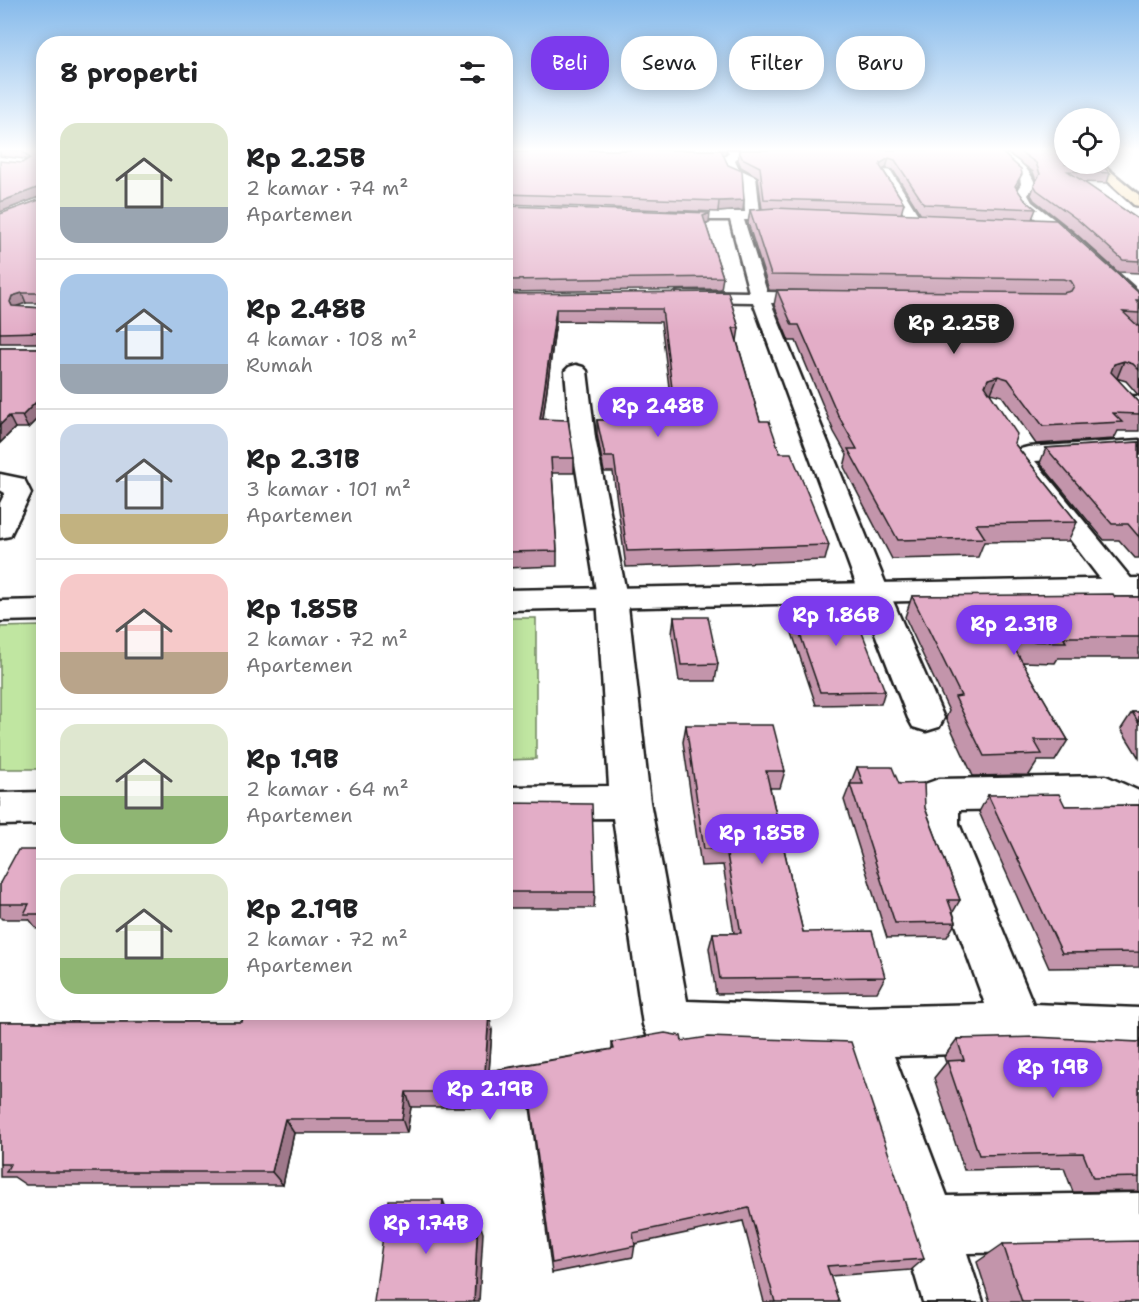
<!DOCTYPE html>
<html lang="id">
<head>
<meta charset="utf-8">
<style>
	body { margin:0; font-family:"Shantell Sans",sans-serif; background:#f6f6f6; color:#202124; height:100vh; display:flex; flex-direction:column; font-size:22px; white-space:nowrap }
	* { box-sizing:border-box; margin:0 }
	p { font-size:20px; color:#757577 }
	.icon { flex:none; width:33px; height:33px; fill:none; stroke:currentColor; stroke-width:2; stroke-linecap:round; stroke-linejoin:round }
	.map { position:relative; flex:1; overflow:hidden }
	.drawer { position:absolute; left:36px; top:36px; width:477px; height:984px; display:flex; flex-direction:column; background:#fff; border-radius:24px; box-shadow:0 3px 15px #0003 }
	.drawer>* { flex:none }
	.banner { position:absolute; left:531px; top:36px; width:518px; height:54px; display:flex; gap:12px }
	.buttons { position:absolute; left:1054px; top:108px; display:grid; gap:12px }
	.buttons a { display:grid; place-items:center; width:66px; height:66px; border-radius:50%; background:#fff; box-shadow:0 3px 15px #0003; font-size:30px }
	.price { position:absolute; translate:-50% -51px; padding:0 14px; border-radius:21px; background:#7c3aed; color:#fff; font-size:20px; line-height:39px; filter:drop-shadow(0 2px 3px #0008) }
	.price::after { content:''; position:absolute; left:50%; top:36px; width:18px; height:14px; margin-left:-9px; background:inherit; clip-path:polygon(0 0,100% 0,50% 100%) }
	.price.selected { background:#222; color:#fff }
	ul { padding:0; list-style:none }
	li { display:flex; align-items:center; gap:18px; height:150px; padding:0 24px }
	li+li { border-top:2px solid #e0e0e0 }
	li span { display:grid; place-items:center; flex:none; width:168px; height:120px; border-radius:18px; color:#555 }
	li>.icon { margin-inline-start:auto }
	span .icon { width:72px; height:72px; fill:#fffc; stroke-width:1 }
	li b { font-size:26px }
	h2 { display:flex; justify-content:space-between; align-items:center; height:72px; padding:0 24px; font-size:26px }
	.pill { padding:0 21px; border-radius:24px; background:#fff; box-shadow:0 3px 15px #0003; font-size:21px; line-height:54px }
	.pill.selected { background:#7c3aed; color:#fff }
	.map>svg:first-child { display:block }
	.green { fill:#c0e6a1; stroke:#6e815e; stroke-width:1.5 }
	.lines { fill:none; stroke-linecap:round; stroke-linejoin:round }
	.minor-casing { stroke:#1c1c1c; stroke-width:5 }
	.tertiary-casing { stroke:#1c1c1c; stroke-width:5 }
	.motorway-casing { stroke:#1c1c1c; stroke-width:5 }
	.minor { fill:#fff; fill-rule:evenodd }
	.tertiary { fill:#fff; fill-rule:evenodd }
	.motorway { fill:#f8deab; fill-rule:evenodd }
	.wall { fill:#c395ab; stroke:#1c1c1c; stroke-width:1.5; fill-rule:evenodd }
	.shaded-wall { fill:#9f798b; stroke:#1c1c1c; stroke-width:1.5 }
	.building { fill:#e3adc7; stroke:#1c1c1c; stroke-width:1.5; fill-rule:evenodd }
</style>
</head>
<body>
<div class="map">
<svg width="1139" height="1302" viewBox="0 0 1139 1302">
	<rect width="100%" height="100%" fill="#fff"/>
	<filter id="ink" filterUnits="userSpaceOnUse"><feTurbulence type="fractalNoise" baseFrequency=".0167" numOctaves="2"/><feDisplacementMap in="SourceGraphic" scale="12" xChannelSelector="R" yChannelSelector="G"/><feConvolveMatrix kernelMatrix="1 2 1 2 8 2 1 2 1" color-interpolation-filters="sRGB"/></filter>
	<g filter="url(#ink)">
		<path class="green" d="M506,618H536V759L506,760Z
			M43,626V769H0V627Z"/>
		<g class="lines">
			<defs>
				<path id="minor" d="M727,150H739L741,154L735,160L739,169L756,177L760,212H794L801,216L794,220H744L767,292L821,293L827,294L830,298L827,302L821,303H771L889,592L944,718L939,727L926,731L913,727L908,718L859,592L753,302L683,301L677,300L674,296L677,292L683,291L749,292L730,220H663L656,216L663,212H745L743,179L729,174L722,159L729,153Z
					M988,150C1005,149 1030,166 1035,184L1028,195L1032,202L1072,233L1139,293V308L1133,307L1062,239L1022,208L1014,195L1021,184L1020,177Z
					M886,170L891,171L922,221L920,224H910L908,221L880,174Z
					M576,365L583,367L587,371L595,438L627,597L650,802L687,1001L861,1007L985,1004L919,824V795L925,784L939,779L1106,776L1139,791V825L1101,808L959,810V824L1033,1004L1139,1008V1058L1018,1052L894,1056L947,1196L1139,1193V1251L967,1253L983,1302H923L900,1225L844,1056L667,1049L650,1042L643,1025L613,818L506,819V787L609,786L597,597L571,438L565,371L569,367Z
					M1116,380H1139V394L1108,392L1105,387L1108,382Z
					M1139,440V454L1035,461L1138,587L1134,594L1123,596L1112,594L1009,460L1013,451L1028,447Z
					M44,792V824L0,825V793Z"/>
				<path id="tertiary" d="M0,474L24,479L31,493L10,536L0,538V503L5,493L0,490Z
					M1139,578V596L506,610V590Z
					M44,600V620L0,621V601Z"/>
				<path id="motorway" d="M1089,164H1102L1139,195V206L1134,205Z"/>
			</defs>
			<use href="#minor" class="minor-casing"/>
			<use href="#tertiary" class="tertiary-casing"/>
			<use href="#motorway" class="motorway-casing"/>
			<use href="#minor" class="minor"/>
			<use href="#tertiary" class="tertiary"/>
			<use href="#motorway" class="motorway"/>
		</g>
		<path class="wall" d="M0,150H44V412L28,428H15L0,443V348H39L41,346V343H0V214L42,199V196L0,212L22,163L27,160L25,159L0,156ZM26,303H41V308L17,306Z
			M999,150L1019,183L1016,188L1024,199L1036,209L1032,219L1139,293V396L1126,381L1116,378L1139,402V431H1118L1114,439L1036,444L1002,396L991,393H990L1014,443L1077,522L1068,541L984,542L978,557L892,559L844,467L847,455L834,432L796,341H789L774,305L777,290L929,292L769,290L748,223L750,210L767,209H762L758,177L741,167L738,160L739,151ZM886,168L893,170L921,215L901,214L904,203L883,170Z
			M1004,150H1065L1110,173L1107,183L1083,182L1139,220V273L1118,272L1073,231L1034,200L1031,195L1036,181L1033,172Z
			M506,152L726,153L723,155L744,200L743,210L718,212L506,204Z
			M506,206L709,223L706,225L723,277L721,289L506,292V294L728,292L739,328L737,341L760,421L780,453L829,545L825,560L626,567L613,472H604L597,434V420H673L661,322L556,321L543,419L574,458V473H552L557,551V566L506,568Z
			M1139,442V558H1135L1119,540H1104L1040,463L1046,448Z
			M912,596L1139,597V658H1058L1055,663L1022,662L1068,740L1055,761H1038L1029,775L973,776L946,718L949,711L905,617Z
			M789,602L885,691L881,704L816,705L786,615Z
			M674,617L718,664L715,681H679L672,634Z
			M1132,712H1139V758L1121,729Z
			M686,725L785,771L780,788H770L803,932L885,977L877,992L716,994L709,948L713,933H734L723,865L701,866L683,742Z
			M857,767L899,784L925,808L960,900L953,912L956,922L947,937L887,938L844,800Z
			M988,795L1065,806L1139,805V967L1049,968L979,812Z
			M506,803L595,892L594,908H506Z
			M44,850V929H37L29,919H2L0,917V883Z
			M244,1012H412L413,1013L492,1030L489,1071L612,1049V1042L682,1041L924,1259L911,1270L830,1276L839,1302H764L743,1221L635,1244L633,1257L552,1273L530,1107H411L407,1133H294L283,1185H26L14,1177H0V1022H242Z
			M957,1039L1139,1042V1191L1073,1192L1064,1168L964,1170L934,1078L946,1063L944,1057Z
			M1003,1244L1139,1302H990L977,1262Z"/>
		<path class="shaded-wall" d="M721,150H726V153L720,159Z
			M889,158L886,168L879,172L881,163Z
			M42,186L44,195L0,212V202Z
			M744,200L743,210L718,212L719,201Z
			M710,213L709,223L702,226L703,216Z
			M22,293L26,303L17,306L15,312L10,302L12,296Z
			M556,309V321L541,433L540,419Z
			M1124,361L1117,378L1106,381L1114,364Z
			M998,376L991,393L982,396L988,379Z
			M44,394V412L28,428L22,416Z
			M9,416L15,428L0,443V425Z
			M489,1013L492,1030L488,1087L485,1072Z
			M406,1092L411,1107L407,1133L402,1119Z
			M285,1119L294,1133L283,1185L272,1172Z
			M443,1200L449,1216L447,1233L441,1217Z
			M478,1217L483,1233L479,1302H474Z"/>
		<path class="building" d="M6,150H44V394L22,416H9L0,425V348H39L41,346L42,334L39,332L0,333V214L42,199V186L0,202V161L22,163L30,158L22,151ZM22,293H41V308L12,306L10,302L12,296Z
			M576,150H721L728,165L742,171L744,200L719,201L506,194V152L573,151Z
			M740,150H999L1021,169L1022,174L1015,186L1024,199L1036,209L924,204L895,160L889,158L881,163L880,166L904,203L764,199L760,167L742,158L739,151Z
			M1018,150H1065V164H1100L1110,173L1068,171L1139,220V261L1123,260L1078,220L1037,190L1034,185L1040,174L1036,163Z
			M506,206L710,213L703,216L723,277L506,280Z
			M775,208L1056,220L1139,293V300H1136L1139,303V313L1123,312L1139,327V370L1133,364L1124,361L1114,364L1111,372L1139,402V414L1113,413L1122,422L1043,426L1008,379L998,376L988,379L985,386L1017,434L1014,443L1077,522L976,524L985,538L898,540L848,449H857L838,415L799,325H792L777,290L1063,293L1071,291L1074,286L1071,281L1063,279L771,275L750,210Z
			M728,292L739,328H733L760,421H769L780,453H791L829,545L627,551L614,457H605L597,420H676L662,309H556L540,419L568,420L574,458H551L557,551L506,552V294Z
			M1139,442V537L1128,524H1112L1046,448Z
			M1113,594L1115,597H1139V637H1063L1066,642L1010,641L1068,740H1034L1042,754L984,756L955,697L961,696L912,596Z
			M789,602H850L885,691L820,692Z
			M674,617H708L718,664L681,665Z
			M1132,712H1139V723Z
			M686,725H773L785,771H766L803,932L872,931L885,977L720,979L713,933H741L726,849H704Z
			M857,767H892L899,784L924,783L925,808L960,900H948L956,922L895,923L850,784H863Z
			M1059,794L1065,806L1139,805V952L1062,953L988,795Z
			M506,803L592,804L595,892H506Z
			M18,850H44V914H24L29,904H0V883Z
			M244,1012L489,1013L485,1072L614,1049L612,1042L665,1033L681,1036L682,1041L708,1037L851,1042L924,1259L827,1266L839,1302H775L749,1208L633,1233L635,1246L552,1263L529,1092H406L402,1119H285L272,1172H6L10,1164H0V1022H242Z
			M1034,1037L1139,1042V1177L1093,1178L1083,1153L979,1155L947,1061L964,1060L957,1039Z
			M388,1200H443L441,1217H478L474,1302H374Z
			M1139,1241V1302H1022L1003,1244Z"/>
	</g>
	<linearGradient id="sky" x2="0" y2="1"><stop stop-color="#86baeb"/><stop offset="0.45" stop-color="#fff"/><stop offset="1" stop-color="#fff" stop-opacity="0"/></linearGradient>
	<rect width="1139" height="332" fill="url(#sky)"/>
</svg>
<div class="buttons">
<a><svg class="icon" aria-label="locate" viewBox="0 0 24 24"><circle cx="12" cy="12" r="6"/><path d="M12 2v4M12 18v4M2 12h4M18 12h4"/></svg></a>
</div>
<b class="price selected" style="left:954px;top:355px">Rp 2.25B</b>
<b class="price" style="left:658px;top:438px">Rp 2.48B</b>
<b class="price" style="left:836px;top:647px">Rp 1.86B</b>
<b class="price" style="left:1014px;top:656px">Rp 2.31B</b>
<b class="price" style="left:762px;top:865px">Rp 1.85B</b>
<b class="price" style="left:1053px;top:1099px">Rp 1.9B</b>
<b class="price" style="left:490px;top:1121px">Rp 2.19B</b>
<b class="price" style="left:426px;top:1255px">Rp 1.74B</b>
<div class="banner">
<a class="pill selected">Beli</a>
<a class="pill">Sewa</a>
<a class="pill">Filter</a>
<a class="pill">Baru</a>
</div>
<section class="drawer">
<h2>8 properti<svg class="icon" aria-label="filters" viewBox="0 0 24 24"><path d="M4 7h16M4 17h16"/><circle cx="9" cy="7" r="2"/><circle cx="15" cy="17" r="2"/></svg></h2>
<ul>
<li><span style="background:linear-gradient(#dfe7d0 70%,#9aa5b1 0)"><svg class="icon" aria-label="home" viewBox="0 0 24 24"><path d="M3 11l9-7 9 7M6 9v11h12V9"/></svg></span><div><b>Rp 2.25B</b><p>2 kamar · 74 m²</p><p>Apartemen</p></div></li>
<li><span style="background:linear-gradient(#a9c7e8 75%,#9aa5b1 0)"><svg class="icon" aria-label="home" viewBox="0 0 24 24"><path d="M3 11l9-7 9 7M6 9v11h12V9"/></svg></span><div><b>Rp 2.48B</b><p>4 kamar · 108 m²</p><p>Rumah</p></div></li>
<li><span style="background:linear-gradient(#c9d6e8 75%,#c2b280 0)"><svg class="icon" aria-label="home" viewBox="0 0 24 24"><path d="M3 11l9-7 9 7M6 9v11h12V9"/></svg></span><div><b>Rp 2.31B</b><p>3 kamar · 101 m²</p><p>Apartemen</p></div></li>
<li><span style="background:linear-gradient(#f6c9c9 65%,#b9a48a 0)"><svg class="icon" aria-label="home" viewBox="0 0 24 24"><path d="M3 11l9-7 9 7M6 9v11h12V9"/></svg></span><div><b>Rp 1.85B</b><p>2 kamar · 72 m²</p><p>Apartemen</p></div></li>
<li><span style="background:linear-gradient(#dfe7d0 60%,#8fb573 0)"><svg class="icon" aria-label="home" viewBox="0 0 24 24"><path d="M3 11l9-7 9 7M6 9v11h12V9"/></svg></span><div><b>Rp 1.9B</b><p>2 kamar · 64 m²</p><p>Apartemen</p></div></li>
<li><span style="background:linear-gradient(#dfe7d0 70%,#8fb573 0)"><svg class="icon" aria-label="home" viewBox="0 0 24 24"><path d="M3 11l9-7 9 7M6 9v11h12V9"/></svg></span><div><b>Rp 2.19B</b><p>2 kamar · 72 m²</p><p>Apartemen</p></div></li>
</ul>
</section>
</div>
</body>
</html>
